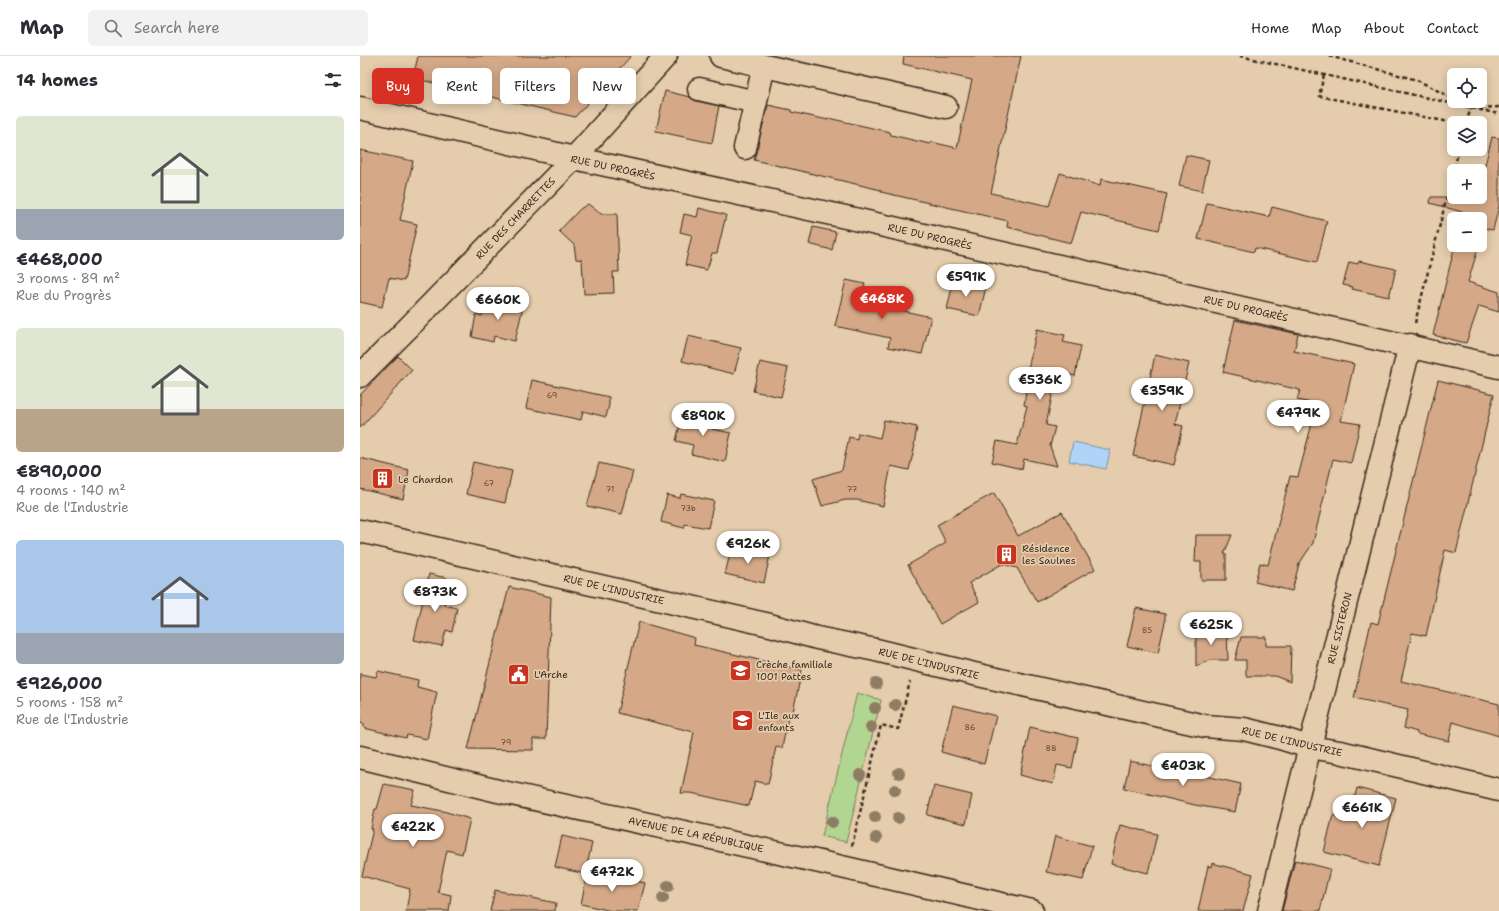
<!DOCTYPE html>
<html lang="en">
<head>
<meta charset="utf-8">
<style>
	body { margin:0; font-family:"Shantell Sans",sans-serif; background:#f2f2f3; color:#2b2b33; height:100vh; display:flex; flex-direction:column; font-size:15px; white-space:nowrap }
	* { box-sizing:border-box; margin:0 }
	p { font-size:13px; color:#7c7c81 }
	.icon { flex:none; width:22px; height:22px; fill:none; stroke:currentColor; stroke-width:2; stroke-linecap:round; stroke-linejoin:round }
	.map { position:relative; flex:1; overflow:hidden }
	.details { display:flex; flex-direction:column; background:#fff; width:360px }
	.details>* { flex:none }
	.hud { position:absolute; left:12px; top:12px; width:380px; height:36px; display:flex; gap:8px }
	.buttons { position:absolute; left:1087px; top:12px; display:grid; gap:8px }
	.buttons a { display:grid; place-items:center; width:40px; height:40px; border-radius:6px; background:#fff; box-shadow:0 2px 10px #0003; font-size:20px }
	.price { position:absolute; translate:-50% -34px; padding:0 9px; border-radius:14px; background:#fff; color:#222; font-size:13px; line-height:26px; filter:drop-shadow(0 1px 2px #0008) }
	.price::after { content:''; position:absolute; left:50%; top:24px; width:12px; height:9px; margin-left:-6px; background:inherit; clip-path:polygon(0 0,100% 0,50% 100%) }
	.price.current { background:#d93025; color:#fff }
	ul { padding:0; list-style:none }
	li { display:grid; align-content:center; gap:8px; height:212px; padding:0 16px }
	li span { display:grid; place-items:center; height:124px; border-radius:6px; color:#555 }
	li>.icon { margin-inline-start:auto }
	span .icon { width:72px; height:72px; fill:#fffc; stroke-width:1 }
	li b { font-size:17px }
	h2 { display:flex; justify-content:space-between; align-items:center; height:48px; padding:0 16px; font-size:17px }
	.tag { padding:0 14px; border-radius:6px; background:#fff; box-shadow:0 2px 10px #0003; font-size:14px; line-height:36px }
	.tag.current { background:#d93025; color:#fff }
	header { display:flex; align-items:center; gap:24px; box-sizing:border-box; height:56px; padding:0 20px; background:#fff; border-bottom:1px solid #e1e1e2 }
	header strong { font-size:19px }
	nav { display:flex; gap:22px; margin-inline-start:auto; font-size:14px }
	.search { width:280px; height:36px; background:#f2f2f3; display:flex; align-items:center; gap:10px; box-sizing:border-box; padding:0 14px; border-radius:6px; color:#7c7c81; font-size:15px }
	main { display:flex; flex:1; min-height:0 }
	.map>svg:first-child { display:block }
	.green { fill:#b1d691; stroke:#768058 }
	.water { fill:#aed5f8; stroke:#8091a1 }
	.building { fill:#d5a987; stroke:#3b2a1e }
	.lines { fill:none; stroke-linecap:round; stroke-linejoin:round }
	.minor-casing { stroke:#3b2a1e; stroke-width:25 }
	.path { stroke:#3b2a1e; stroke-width:2.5; stroke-dasharray:4 3; stroke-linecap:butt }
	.minor { stroke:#e4ccac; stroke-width:22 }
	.tree { fill:#8e7c64 }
	.labels { text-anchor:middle; stroke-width:3.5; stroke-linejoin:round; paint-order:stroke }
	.number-label { font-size:8px; fill:#624a38 }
	.street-label { font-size:10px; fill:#3b2a1e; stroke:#e4ccac }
	.poi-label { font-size:10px; fill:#3b2a1e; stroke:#e4ccac; text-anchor:start }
</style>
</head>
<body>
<header>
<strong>Map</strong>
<div class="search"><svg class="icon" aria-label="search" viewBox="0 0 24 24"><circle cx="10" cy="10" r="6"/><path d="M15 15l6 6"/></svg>Search here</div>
<nav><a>Home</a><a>Map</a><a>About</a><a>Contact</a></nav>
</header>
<main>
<section class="details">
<h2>14 homes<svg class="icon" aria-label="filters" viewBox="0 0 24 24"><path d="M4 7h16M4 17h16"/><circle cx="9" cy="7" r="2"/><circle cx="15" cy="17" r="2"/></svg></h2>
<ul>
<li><span style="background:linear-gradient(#dfe7d0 75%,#9aa5b1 0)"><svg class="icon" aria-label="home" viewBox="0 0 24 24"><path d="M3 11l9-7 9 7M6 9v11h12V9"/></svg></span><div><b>€468,000</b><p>3 rooms · 89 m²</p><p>Rue du Progrès</p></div></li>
<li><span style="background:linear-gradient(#dfe7d0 65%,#b9a48a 0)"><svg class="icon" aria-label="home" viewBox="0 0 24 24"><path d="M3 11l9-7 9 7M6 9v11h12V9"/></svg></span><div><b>€890,000</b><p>4 rooms · 140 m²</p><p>Rue de l'Industrie</p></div></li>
<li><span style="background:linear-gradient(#a9c7e8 75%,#9aa5b1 0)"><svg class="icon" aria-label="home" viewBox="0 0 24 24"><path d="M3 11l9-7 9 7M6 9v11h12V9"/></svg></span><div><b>€926,000</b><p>5 rooms · 158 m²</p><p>Rue de l'Industrie</p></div></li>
</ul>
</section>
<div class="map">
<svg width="1139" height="855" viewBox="0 0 1139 855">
	<rect width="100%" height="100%" fill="#e4ccac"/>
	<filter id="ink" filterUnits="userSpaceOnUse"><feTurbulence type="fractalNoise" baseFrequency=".025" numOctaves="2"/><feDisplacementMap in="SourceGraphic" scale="8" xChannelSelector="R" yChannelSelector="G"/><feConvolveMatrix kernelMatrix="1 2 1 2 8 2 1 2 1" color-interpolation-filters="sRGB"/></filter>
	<g filter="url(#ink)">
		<path class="green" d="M497,637L521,644L486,786L462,780Z"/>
		<path class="water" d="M713,386L750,394L746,413L709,405Z"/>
		<path class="building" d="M58,0H271L215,61L53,22Z
			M544,0H661L631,137L689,150L700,117L740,130L741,123L807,138L799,174L721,156L711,187L647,171L648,165L521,136V134L394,104L408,49L431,54V56L468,64V62L530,76L531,79L570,88L571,86L597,92L612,24L543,8Z
			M305,35L330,41L336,45L359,50L352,87L296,75Z
			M1132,81L1139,82V150L1133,174L1120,171V163H1112L1113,159L1070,147L1071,141H1120V129Z
			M0,94L53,105L40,164L57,168L44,225L29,222L22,251L0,246Z
			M826,99L849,104L842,135L819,130Z
			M847,147L909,161L912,151L967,165L957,206L895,192L894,196L838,183Z
			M228,148L241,158H257L259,216H253L254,237L224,238L222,204L216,203L214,189L199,175L220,153Z
			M339,152L366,159L357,197H352L347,214L325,209L332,179L320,176L324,158L337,161Z
			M453,171L476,176L472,194L449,188Z
			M1095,189H1119L1108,226L1139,236V256L1119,250L1106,287L1073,279Z
			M999,205L1036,213L1029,241L992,233L993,231L983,229L989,206L998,208Z
			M594,223L626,231L619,260L587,253Z
			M486,224L505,228L503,235L514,237L512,248L571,261L562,298L528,291L530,282L475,270Z
			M126,242L163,251L155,285L134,280L133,286L112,281L116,258L122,260Z
			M875,264L938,278L934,295L994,308L981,365L1000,368L991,407L973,403L953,487L939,508L932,535L895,526L900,507L908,509L930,420L938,421L957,348L937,344L940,334L863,316Z
			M677,273L705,279L703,286L721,290L715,320L697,316L686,369L695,371L690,390L697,410L664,403L662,413L632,406L637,385L657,389L667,350L664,349L666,336L663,335Z
			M328,280L381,292L374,318L322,305Z
			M795,299L829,307L815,368L823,370L814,409L773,400Z
			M38,300L52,314L0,372V339Z
			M400,306L428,312L421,341L393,335Z
			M172,324L249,341V349L246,361L223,355L221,364L166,352Z
			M1078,324L1134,338L1096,497L1085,494L1066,580L1052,577L1041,625L1139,648V680L1093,666L1089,685L1057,678V676L1044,672L1048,654L994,642L1011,566L1018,568Z
			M323,355L354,362L352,373L371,377L365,406L331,398L333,389L316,385Z
			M524,364L557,371L554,389H555L549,414L531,410L523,450L497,444H485L462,450L453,423L482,414L489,381L497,383L498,377L520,382Z
			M0,402L49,414L43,443L0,433Z
			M113,406L152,415L145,447L106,438Z
			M239,407L273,415L262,458L227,450Z
			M634,437L658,480L702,456L735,513L677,546L657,512L642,508L609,527L619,546L580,568L548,509L586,487L577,469Z
			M321,438L354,445L348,472L325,468L324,472L301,466L307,439L320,442Z
			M836,479H872L864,498H866V524H841V506H835Z
			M372,490L410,499L404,527L365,518Z
			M69,518L87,522L84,535L88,536L84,549L97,552L92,576L86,574L82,590L54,584Z
			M149,531L191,541L186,683H173V694L108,693Z
			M776,552L805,558V566L798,597L767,590Z
			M279,566L335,582L334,589L442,614L433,656H429L422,692L416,691L408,728L395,725L389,750L331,737H321L334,676L257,657Z
			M836,575H867L868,604H851L836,610Z
			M881,581H906V590H931L930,626L915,620H886V604H875Z
			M18,615L58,624L57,631L77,636L67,683L47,679L46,682L4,672V668L0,667V618L16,621Z
			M593,649L636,660L624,708L581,696Z
			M670,671L718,682L712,712L697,709L693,728L660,719Z
			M770,705L831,719L832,717L881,728L875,756L835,749L764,732Z
			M24,728L55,734L51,749L83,755L110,763L102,798L87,794L78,836L91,839L89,855H46L50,833L2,820L13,773H11L15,753H17Z
			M574,730L612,739L606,768L567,759Z
			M997,732L1036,742L1019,810L964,796L973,759L989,763Z
			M760,769L797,778L788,817L751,808Z
			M202,780L232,787L225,818L195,811Z
			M695,780L732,790L723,824L686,816Z
			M935,804L970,813L960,855H922Z
			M852,807L893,818L883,855H838L848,810L851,811Z
			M228,814L285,827L278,855H252L221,848Z
			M135,834L196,847L195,855H130Z"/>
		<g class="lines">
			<defs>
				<path id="minor" d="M361,0L586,51
					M339,33L396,46
					M0,52L214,102L490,162L1139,311
					M385,92L404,10
					M0,320L47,273L214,102L306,0
					M0,475L410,569L457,582L516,594L614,618L845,670L884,673L920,682L949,691L980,696L1139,734
					M0,701L138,735L460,806L672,855
					M909,855L1050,289"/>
			</defs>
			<use href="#minor" class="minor-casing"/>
			<path class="path" d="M880,0L1139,58
				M969,0L1057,24L1094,43
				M964,19L959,40L1094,67
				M1098,45L1106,49
				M1114,52L1139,51
				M1106,67L1111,52
				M1055,267L1099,93
				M492,790L521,669L538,673L550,626"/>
			<use href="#minor" class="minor"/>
		</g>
		<g class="tree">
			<circle cx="516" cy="628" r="6"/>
			<circle cx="535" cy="649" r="6"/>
			<circle cx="515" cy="652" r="6"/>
			<circle cx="511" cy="671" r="6"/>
			<circle cx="539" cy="717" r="6"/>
			<circle cx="500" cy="719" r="6"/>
			<circle cx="535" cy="734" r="6"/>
			<circle cx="515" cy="761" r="6"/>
			<circle cx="538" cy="762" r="6"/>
			<circle cx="472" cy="766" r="6"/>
			<circle cx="516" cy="782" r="6"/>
			<circle cx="308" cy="830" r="6"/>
			<circle cx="303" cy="842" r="6"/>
		</g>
	</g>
	<defs>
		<symbol id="building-square" viewBox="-11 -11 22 22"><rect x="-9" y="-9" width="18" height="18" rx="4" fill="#c8321e" stroke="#e4ccac"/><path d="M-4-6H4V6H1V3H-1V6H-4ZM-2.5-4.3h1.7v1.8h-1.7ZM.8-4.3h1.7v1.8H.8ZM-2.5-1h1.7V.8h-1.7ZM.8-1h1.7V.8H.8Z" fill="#fff"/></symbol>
		<symbol id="school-square" viewBox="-11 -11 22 22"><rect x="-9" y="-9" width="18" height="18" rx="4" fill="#c8321e" stroke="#e4ccac"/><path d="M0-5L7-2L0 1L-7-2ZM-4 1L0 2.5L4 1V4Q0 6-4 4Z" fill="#fff"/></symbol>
		<symbol id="civic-square" viewBox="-11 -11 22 22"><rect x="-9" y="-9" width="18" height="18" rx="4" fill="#c8321e" stroke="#e4ccac"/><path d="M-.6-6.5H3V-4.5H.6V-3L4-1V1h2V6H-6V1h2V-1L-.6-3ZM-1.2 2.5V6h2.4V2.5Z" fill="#fff"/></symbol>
	</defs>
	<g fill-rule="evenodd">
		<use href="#building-square" x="10" y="410" width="25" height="25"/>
		<use href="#building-square" x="634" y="486" width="25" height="25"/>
		<use href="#school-square" x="368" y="602" width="25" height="25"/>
		<use href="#civic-square" x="146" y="606" width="25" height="25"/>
		<use href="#school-square" x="370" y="652" width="25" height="25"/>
	</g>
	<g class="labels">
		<g class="number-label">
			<text x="192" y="342">69</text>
			<text x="129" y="430">67</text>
			<text x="250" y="436">71</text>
			<text x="492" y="436">77</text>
			<text x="328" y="455">73b</text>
			<text x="787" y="577">85</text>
			<text x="610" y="674">86</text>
			<text x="146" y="689">79</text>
			<text x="691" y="695">88</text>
		</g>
		<g class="street-label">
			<text transform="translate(253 111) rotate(12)" y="4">RUE DU PROGRÈS</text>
			<text transform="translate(155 162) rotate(-46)" y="4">RUE DES CHARRETTES</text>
			<text transform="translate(570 180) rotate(13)" y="4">RUE DU PROGRÈS</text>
			<text transform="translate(886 252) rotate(13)" y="4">RUE DU PROGRÈS</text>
			<text transform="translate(254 533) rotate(13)" y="4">RUE DE L'INDUSTRIE</text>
			<text transform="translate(979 572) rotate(-76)" y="4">RUE SISTERON</text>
			<text transform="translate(569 607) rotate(14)" y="4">RUE DE L'INDUSTRIE</text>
			<text transform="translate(932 685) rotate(13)" y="4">RUE DE L'INDUSTRIE</text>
			<text transform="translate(336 778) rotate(12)" y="4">AVENUE DE LA RÉPUBLIQUE</text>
		</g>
		<g class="poi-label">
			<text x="38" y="427">Le Chardon</text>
			<text x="662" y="496">Résidence<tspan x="662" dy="12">les Saulnes</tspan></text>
			<text x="396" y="612">Crèche familiale<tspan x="396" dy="12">1001 Pattes</tspan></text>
			<text x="174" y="622">L'Arche</text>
			<text x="398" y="663">L'Ile aux<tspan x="398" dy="12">enfants</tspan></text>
		</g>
	</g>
</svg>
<div class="buttons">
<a><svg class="icon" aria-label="locate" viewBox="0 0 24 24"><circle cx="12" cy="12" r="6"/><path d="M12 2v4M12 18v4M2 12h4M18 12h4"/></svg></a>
<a><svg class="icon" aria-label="layers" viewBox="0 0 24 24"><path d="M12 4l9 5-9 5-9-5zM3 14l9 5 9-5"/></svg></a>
<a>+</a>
<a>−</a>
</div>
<b class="price" style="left:606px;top:242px">€591K</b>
<b class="price current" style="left:522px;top:264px">€468K</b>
<b class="price" style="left:138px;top:265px">€660K</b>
<b class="price" style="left:680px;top:345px">€536K</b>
<b class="price" style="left:802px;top:356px">€359K</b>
<b class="price" style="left:938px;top:378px">€479K</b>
<b class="price" style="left:343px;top:381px">€890K</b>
<b class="price" style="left:388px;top:509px">€926K</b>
<b class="price" style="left:75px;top:557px">€873K</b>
<b class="price" style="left:851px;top:590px">€625K</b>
<b class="price" style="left:823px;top:731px">€403K</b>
<b class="price" style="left:1002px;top:773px">€661K</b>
<b class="price" style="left:53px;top:792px">€422K</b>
<b class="price" style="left:252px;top:837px">€472K</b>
<div class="hud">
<a class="tag current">Buy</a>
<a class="tag">Rent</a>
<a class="tag">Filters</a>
<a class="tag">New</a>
</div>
</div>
</main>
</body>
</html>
